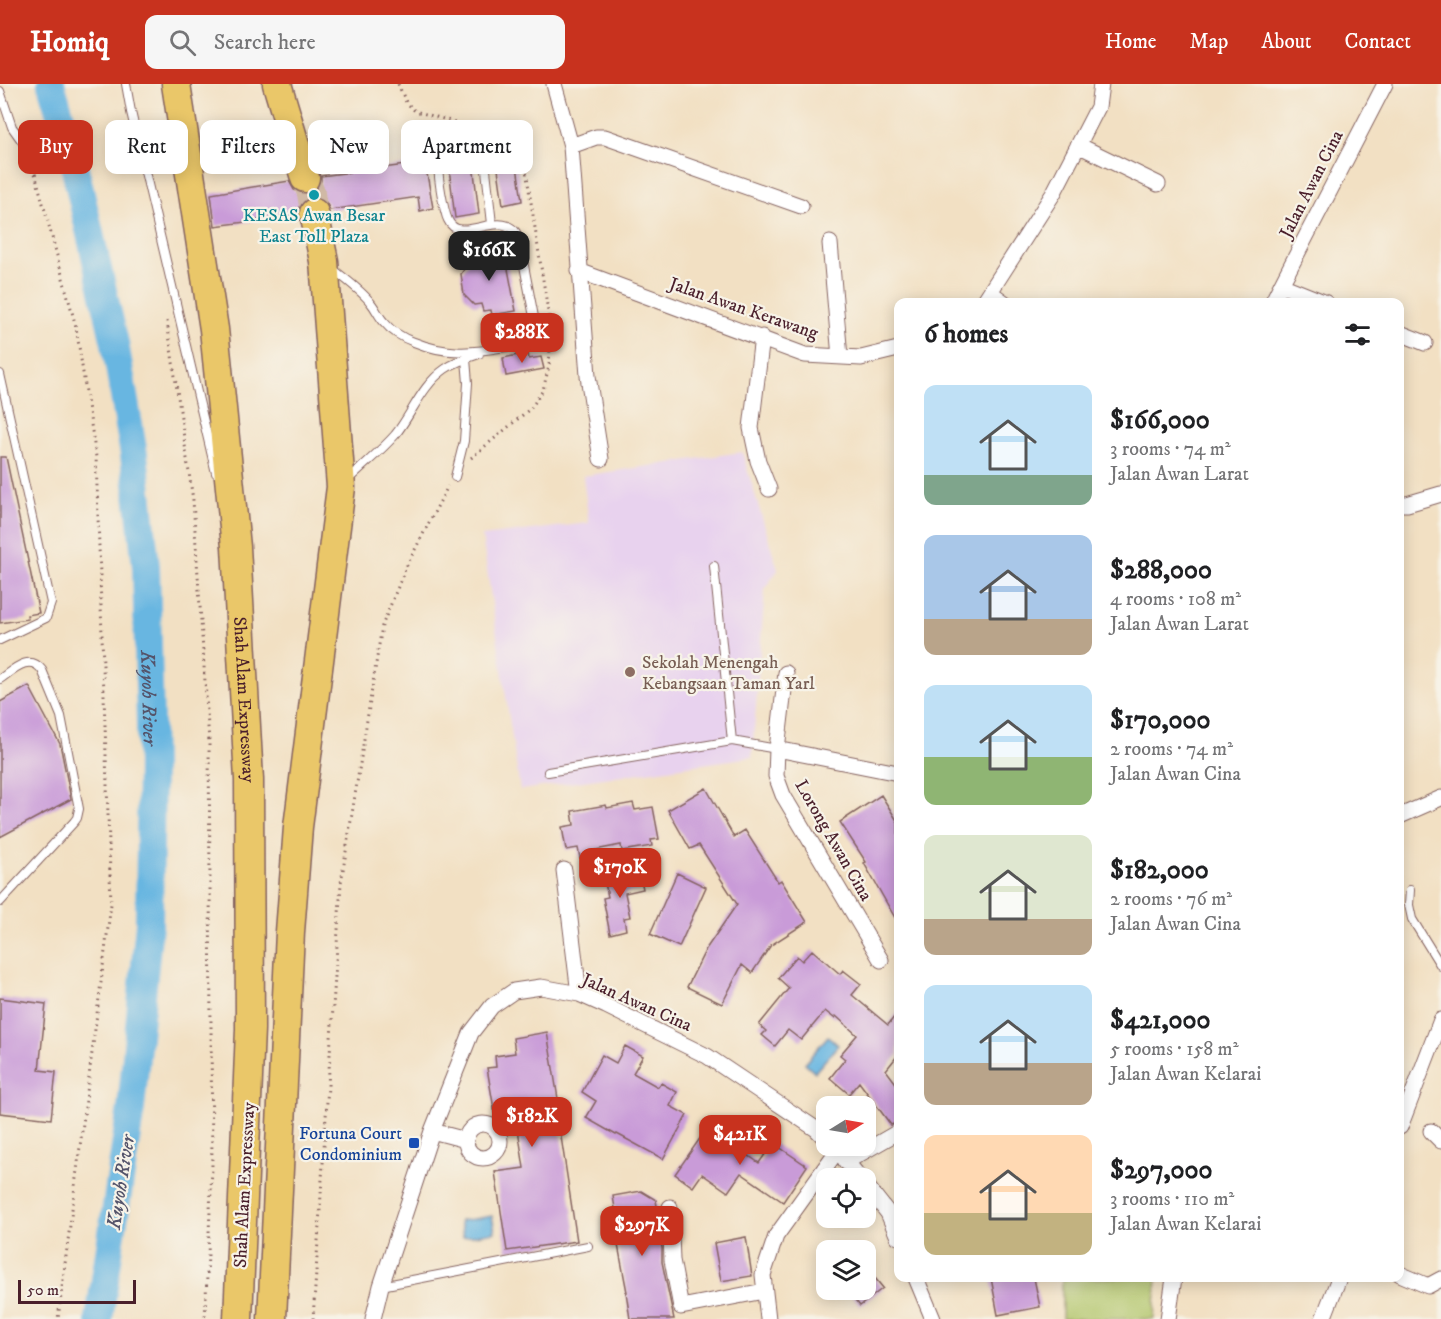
<!DOCTYPE html>
<html lang="en">
<head>
<meta charset="utf-8">
<style>
	body { margin:0; font-family:"IM FELL DW Pica",serif; background:#f6f6f6; color:#202124; height:100vh; display:flex; flex-direction:column; font-size:22px; white-space:nowrap }
	* { box-sizing:border-box; margin:0 }
	p { font-size:20px; color:#757577 }
	.icon { flex:none; width:33px; height:33px; fill:none; stroke:currentColor; stroke-width:2; stroke-linecap:round; stroke-linejoin:round }
	.map { position:relative; flex:1; overflow:hidden }
	.side { position:absolute; left:894px; top:214px; width:510px; height:984px; display:flex; flex-direction:column; background:#fff; border-radius:12px; box-shadow:0 3px 15px #0003 }
	.side>* { flex:none }
	.top-card { position:absolute; left:18px; top:36px; width:570px; height:54px; display:flex; gap:12px }
	.needle { width:39px; rotate:79deg }
	.controls { position:absolute; left:816px; top:1012px; display:grid; gap:12px }
	.controls a { display:grid; place-items:center; width:60px; height:60px; border-radius:12px; background:#fff; box-shadow:0 3px 15px #0003; font-size:30px }
	.scale { position:absolute; left:18px; bottom:15px; width:118px; box-sizing:border-box; padding-left:6px; border:3px solid #4a1f2b; border-top:0; font-size:16px; line-height:21px; white-space:nowrap; color:#4a1f2b; -webkit-text-stroke:4px #f7f3e8; paint-order:stroke }
	.price { position:absolute; translate:-50% -51px; padding:0 14px; border-radius:12px; background:#c8321e; color:#fff; font-size:20px; line-height:39px; filter:drop-shadow(0 2px 3px #0008) }
	.price::after { content:''; position:absolute; left:50%; top:36px; width:18px; height:14px; margin-left:-9px; background:inherit; clip-path:polygon(0 0,100% 0,50% 100%) }
	.price.current { background:#222; color:#fff }
	ul { padding:0; list-style:none }
	li { display:flex; align-items:center; gap:18px; height:150px; padding:0 30px }
	li span { display:grid; place-items:center; flex:none; width:168px; height:120px; border-radius:12px; color:#555 }
	li>.icon { margin-inline-start:auto }
	span .icon { width:72px; height:72px; fill:#fffc; stroke-width:1 }
	li b { font-size:26px }
	h2 { display:flex; justify-content:space-between; align-items:center; height:72px; padding:0 30px; font-size:26px }
	.chip { padding:0 21px; border-radius:12px; background:#fff; box-shadow:0 3px 15px #0003; font-size:21px; line-height:54px }
	.chip.current { background:#c8321e; color:#fff }
	header { display:flex; align-items:center; gap:36px; box-sizing:border-box; height:84px; padding:0 30px; background:#c8321e; color:#fff }
	header strong { font-size:28px }
	nav { display:flex; gap:33px; margin-inline-start:auto; font-size:21px }
	.search { width:420px; height:54px; background:#f6f6f6; display:flex; align-items:center; gap:15px; box-sizing:border-box; padding:0 21px; border-radius:12px; color:#757577; font-size:22px }
	.map>svg:first-child { display:block }
	.built { fill:#e8d2ee }
	.green { fill:#b1c569; stroke:#7e724a; stroke-width:1.5 }
	.water { fill:#67b6e1; stroke:#586a86; stroke-width:1.5 }
	.lines { fill:none; stroke-linecap:round; stroke-linejoin:round }
	.river { stroke:#67b6e1; stroke-width:28 }
	.building { fill:#c99bd8 }
	.motorway-tunnel { stroke:#d0b9a5; stroke-width:28; stroke-dasharray:28 14; stroke-linecap:butt }
	.service-casing { stroke:#856360; stroke-width:10 }
	.minor-casing { stroke:#856360; stroke-width:17 }
	.motorway-casing { stroke:#856360; stroke-width:31 }
	.path { stroke:#856360; stroke-width:3; stroke-dasharray:1.5 4.5; stroke-linecap:butt }
	.service { stroke:#fff; stroke-width:8 }
	.minor { stroke:#fff; stroke-width:15 }
	.motorway { stroke:#eac769; stroke-width:28 }
	.culture-dot { fill:#0f9aa8; stroke:#f7f3e8; stroke-width:2 }
	.education-dot { fill:#8d6e63; stroke:#f7f3e8; stroke-width:2 }
	.transit-dot { fill:#1a4fb4; stroke:#f7f3e8; stroke-width:2 }
	.labels { text-anchor:middle; stroke-width:4.5; stroke-linejoin:round; paint-order:stroke }
	.street-label { font-size:18px; fill:#4a1f2b; stroke:#f7f3e8 }
	.culture-label { font-size:18px; fill:#0d838f; stroke:#f7f3e8 }
	.education-label { font-size:18px; fill:#785e54; stroke:#f7f3e8; text-anchor:start }
	.transit-label { font-size:18px; fill:#164399; stroke:#f7f3e8; text-anchor:end }
	.water-label { font-size:20px; font-style:italic; fill:#54546b; stroke:#f7f3e8 }
</style>
</head>
<body>
<header>
<strong>Homiq</strong>
<div class="search"><svg class="icon" aria-label="search" viewBox="0 0 24 24"><circle cx="10" cy="10" r="6"/><path d="M15 15l6 6"/></svg>Search here</div>
<nav><a>Home</a><a>Map</a><a>About</a><a>Contact</a></nav>
</header>
<div class="map">
<svg width="1441" height="1235" viewBox="0 0 1441 1235">
	<rect width="100%" height="100%" fill="#f7f3e8"/>
	<filter id="ink" filterUnits="userSpaceOnUse"><feTurbulence type="fractalNoise" baseFrequency=".0167" numOctaves="2"/><feDisplacementMap in="SourceGraphic" scale="12" xChannelSelector="R" yChannelSelector="G"/><feConvolveMatrix kernelMatrix="1 2 1 2 8 2 1 2 1" color-interpolation-filters="sRGB"/></filter>
	<filter id="wash" filterUnits="userSpaceOnUse"><feTurbulence type="fractalNoise" baseFrequency=".008" numOctaves="4" result="noise"/><feDisplacementMap in="SourceGraphic" scale="24" xChannelSelector="R" yChannelSelector="G"/><feGaussianBlur stdDeviation="1.35" result="paint"/><feColorMatrix in="noise" values="0 0 0 0 0 0 0 0 0 0 0 0 0 0 0 0 0 1.4 0 .05"/><feComposite in="paint" operator="in"/></filter>
	<g filter="url(#wash)">
		<rect width="100%" height="100%" fill="#f2e0c3"/>
		<path class="built" d="M742,368L778,486L765,504L752,673L520,706L482,452L589,439L583,392Z"/>
		<path class="green" d="M1062,1194H1157L1154,1235H1062Z"/>
		<path class="water" d="M828,952L838,961L815,988L805,979Z
			M492,1132L495,1148L463,1153L460,1137Z"/>
		<g class="lines">
			<path class="river" id="s1" d="M51,0L71,67L115,259L134,371L146,483L151,679L149,840L131,1024L99,1235"/>
		</g>
		<g id="blocks">
			<path class="building" d="M516,75L522,117L503,121L497,78Z
				M413,80L414,86L426,84L433,124L420,127L418,113L330,126L326,118L320,114L311,113L303,117L299,123L298,131L215,142L211,110L289,97L294,106L302,110H309L317,105L321,98V92Z
				M473,80L479,130L455,134L449,84Z
				M504,164L516,227L492,231L491,226L483,227L481,220L474,221L464,211L461,190L477,166Z
				M528,269L529,275L541,273L544,285L506,292L503,274Z
				M0,373H6L39,529L27,531L28,535L0,539Z
				M29,602L60,660L71,715L0,753V618Z
				M706,704L734,753L745,746L778,798L781,796L807,838L771,861L752,889L742,881L722,920L687,903L706,865L737,820L699,761L690,765L668,726Z
				M881,711L898,738V839L864,779L866,778L840,738Z
				M633,719L635,726L653,723L659,755L651,756L652,762L622,767L621,761L595,766L596,771L580,774L578,764L566,766L562,743L574,741L572,727L606,721L607,724Z
				M639,786L643,805L625,809L630,833L624,834L626,846L610,850L603,814L608,813L604,794Z
				M677,789L706,803L679,863L650,850Z
				M812,866L840,890L843,886L861,900L852,911L888,941L898,928V971L886,986L898,1002V1038L891,1041L859,998L849,1010L830,994L845,975L840,971L857,951L836,932L834,934L825,927L801,956L788,946L775,962L762,951L766,947L759,941L789,904L778,894L797,872L802,877Z
				M0,914L46,920L39,986L56,988L51,1035L0,1029Z
				M547,948L561,1033H558L577,1157L507,1167L495,1088L524,1084L517,1039L497,1043L487,984L496,983L495,972L515,969L513,954Z
				M625,962L643,972L633,989L658,1003L661,999L677,1008L670,1022L687,1031L663,1075L617,1050L616,1051L586,1034L596,1017L582,1008L602,971L616,979Z
				M708,1043L759,1079L773,1059L807,1082L783,1118L741,1089L728,1108L702,1090L693,1103L675,1090Z
				M641,1107L656,1116L660,1142H658L662,1164V1178L674,1235H630L626,1208H627L618,1161H621L613,1112Z
				M746,1153L752,1192L721,1197L714,1159Z
				M866,1183L883,1204L860,1222L847,1206H866Z
				M991,1194H1034L1040,1223L998,1231Z"/>
		</g>
	</g>
	<g filter="url(#ink)">
		<use href="#blocks" fill-opacity="0" stroke="#856360" stroke-width="1.5"/>
		<g class="lines">
			<path class="motorway-tunnel" d="M305,94L311,109L314,129"/>
			<defs>
				<path id="service" d="M126,0L131,28L216,389
					M0,7L12,43L29,67
					M333,185C345,195 362,207 371,219C376,225 379,233 384,238C392,248 403,254 414,258C446,271 472,269 505,263C523,259 535,260 535,238L519,156C518,153 517,149 515,147C497,127 459,161 448,136C444,128 437,90 439,82C443,66 467,58 480,69C483,71 484,75 485,77L492,140
					M0,290L51,519L46,534L0,556
					M455,393L464,357L468,299L466,275
					M348,396C363,381 381,367 395,351C412,330 422,301 445,285C455,278 467,274 479,270
					M714,482L732,657
					M0,595C13,586 29,569 42,586L61,632L79,725L77,734L74,738L0,818
					M548,688L732,657L777,665
					M1410,806L1409,821L1412,835L1441,882
					M381,1202L588,1162"/>
				<path id="minor" d="M554,0L571,62L588,292L601,375
					M1078,61L1158,100
					M571,62L596,53H605L801,122
					M830,159L840,273
					M579,187L805,271L861,274L898,265
					M1281,201L1326,219
					M990,208L1005,219
					M983,219L1053,110L1098,23L1101,0
					M1272,219L1281,201L1385,0
					M1400,249L1425,259
					M762,253L751,344L758,377L769,405
					M1400,420H1407L1441,410
					M777,665L786,589
					M1400,732L1441,714
					M564,786L579,910
					M881,876L783,711L776,692L777,665L898,689
					M466 1057a17 17 0 1 1 34 0a17 17 0 1 1-34 0Z
					M1400,1043L1441,936
					M432,1047L466,1056
					M1431,1047L1441,1057
					M841,1071L861,1095
					M846,1078L898,1048
					M866,1101L888,1129L898,1153
					M670,1123L672,1176L681,1223L764,1207
					M1400,1190L1428,1202L1441,1195
					M916,1194L933,1235
					M373,1235L381,1202L432,1047L471,949L492,922L514,907L541,903L579,910L606,922L707,972L816,1045L826,1055
					M768,1235L763,1191L776,1152L837,1067
					M1168,1235L1174,1194
					M1323,1235L1339,1194"/>
				<g id="motorway">
					<path id="s2" d="M176,0L214,245L236,463L249,696L250,945L238,1235"/>
					<path d="M277,0L305,94"/>
					<path d="M272,1235L290,848L298,743L341,403L324,177L314,129"/>
				</g>
			</defs>
			<use href="#service" class="service-casing"/>
			<use href="#minor" class="minor-casing"/>
			<use href="#motorway" class="motorway-casing"/>
			<path class="path" d="M398,0L406,18L415,27L500,51L513,62L526,86L551,247L549,282L543,306L531,324L471,374
				M32,78L76,243L96,373L111,820L58,1235
				M167,237L193,416L209,658L212,1084L205,1235
				M313,1235L341,799L382,542L406,483L448,402"/>
			<use href="#service" class="service"/>
			<use href="#minor" class="minor"/>
			<use href="#motorway" class="motorway"/>
		</g>
	</g>
	<circle class="culture-dot" cx="314" cy="111" r="6"/>
	<circle class="education-dot" cx="630" cy="588" r="6"/>
	<rect class="transit-dot" x="408" y="1053" width="12" height="12" rx="3"/>
	<g class="labels">
		<g class="street-label">
			<text transform="translate(1311 100) rotate(-63)" y="6">Jalan Awan Cina</text>
			<text transform="translate(744 224) rotate(19)" y="6">Jalan Awan Kerawang</text>
			<text dy="6" stroke="none"><textPath href="#s2" startOffset="620">Shah Alam Expressway</textPath></text>
			<text transform="translate(834 756) rotate(60)" y="6">Lorong Awan Cina</text>
			<text transform="translate(637 918) rotate(24)" y="6">Jalan Awan Cina</text>
			<text transform="translate(244 1101) rotate(-87)" y="6">Shah Alam Expressway</text>
		</g>
		<g class="culture-label">
			<text x="314" y="137">KESAS Awan Besar<tspan x="314" dy="21">East Toll Plaza</tspan></text>
		</g>
		<g class="education-label">
			<text x="642" y="584">Sekolah Menengah<tspan x="642" dy="21">Kebangsaan Taman Yarl</tspan></text>
		</g>
		<g class="transit-label">
			<text x="402" y="1055">Fortuna Court<tspan x="402" dy="21">Condominium</tspan></text>
		</g>
		<g class="water-label">
			<text dy="7" stroke="none"><textPath href="#s1" startOffset="624">Kuyoh River</textPath></text>
			<text transform="translate(120 1098) rotate(-81)" y="7">Kuyoh River</text>
		</g>
	</g>
</svg>
<div class="controls">
<a><svg class="needle" viewBox="-14 -14 28 28"><path d="M0-13l5 13h-10z" fill="#e53935"/><path d="M0 13l5-13h-10z" fill="#757577"/></svg></a>
<a><svg class="icon" aria-label="locate" viewBox="0 0 24 24"><circle cx="12" cy="12" r="6"/><path d="M12 2v4M12 18v4M2 12h4M18 12h4"/></svg></a>
<a><svg class="icon" aria-label="layers" viewBox="0 0 24 24"><path d="M12 4l9 5-9 5-9-5zM3 14l9 5 9-5"/></svg></a>
</div>
<div class="scale">50 m</div>
<b class="price current" style="left:489px;top:198px">$166K</b>
<b class="price" style="left:522px;top:280px">$288K</b>
<b class="price" style="left:620px;top:815px">$170K</b>
<b class="price" style="left:532px;top:1064px">$182K</b>
<b class="price" style="left:740px;top:1082px">$421K</b>
<b class="price" style="left:642px;top:1173px">$297K</b>
<div class="top-card">
<a class="chip current">Buy</a>
<a class="chip">Rent</a>
<a class="chip">Filters</a>
<a class="chip">New</a>
<a class="chip">Apartment</a>
</div>
<section class="side">
<h2>6 homes<svg class="icon" aria-label="filters" viewBox="0 0 24 24"><path d="M4 7h16M4 17h16"/><circle cx="9" cy="7" r="2"/><circle cx="15" cy="17" r="2"/></svg></h2>
<ul>
<li><span style="background:linear-gradient(#bfe0f5 75%,#7fa58c 0)"><svg class="icon" aria-label="home" viewBox="0 0 24 24"><path d="M3 11l9-7 9 7M6 9v11h12V9"/></svg></span><div><b>$166,000</b><p>3 rooms · 74 m²</p><p>Jalan Awan Larat</p></div></li>
<li><span style="background:linear-gradient(#a9c7e8 70%,#b9a48a 0)"><svg class="icon" aria-label="home" viewBox="0 0 24 24"><path d="M3 11l9-7 9 7M6 9v11h12V9"/></svg></span><div><b>$288,000</b><p>4 rooms · 108 m²</p><p>Jalan Awan Larat</p></div></li>
<li><span style="background:linear-gradient(#bfe0f5 60%,#8fb573 0)"><svg class="icon" aria-label="home" viewBox="0 0 24 24"><path d="M3 11l9-7 9 7M6 9v11h12V9"/></svg></span><div><b>$170,000</b><p>2 rooms · 74 m²</p><p>Jalan Awan Cina</p></div></li>
<li><span style="background:linear-gradient(#dfe7d0 70%,#b9a48a 0)"><svg class="icon" aria-label="home" viewBox="0 0 24 24"><path d="M3 11l9-7 9 7M6 9v11h12V9"/></svg></span><div><b>$182,000</b><p>2 rooms · 76 m²</p><p>Jalan Awan Cina</p></div></li>
<li><span style="background:linear-gradient(#bfe0f5 65%,#b9a48a 0)"><svg class="icon" aria-label="home" viewBox="0 0 24 24"><path d="M3 11l9-7 9 7M6 9v11h12V9"/></svg></span><div><b>$421,000</b><p>5 rooms · 158 m²</p><p>Jalan Awan Kelarai</p></div></li>
<li><span style="background:linear-gradient(#ffd9b3 65%,#c2b280 0)"><svg class="icon" aria-label="home" viewBox="0 0 24 24"><path d="M3 11l9-7 9 7M6 9v11h12V9"/></svg></span><div><b>$297,000</b><p>3 rooms · 110 m²</p><p>Jalan Awan Kelarai</p></div></li>
</ul>
</section>
</div>
</body>
</html>
